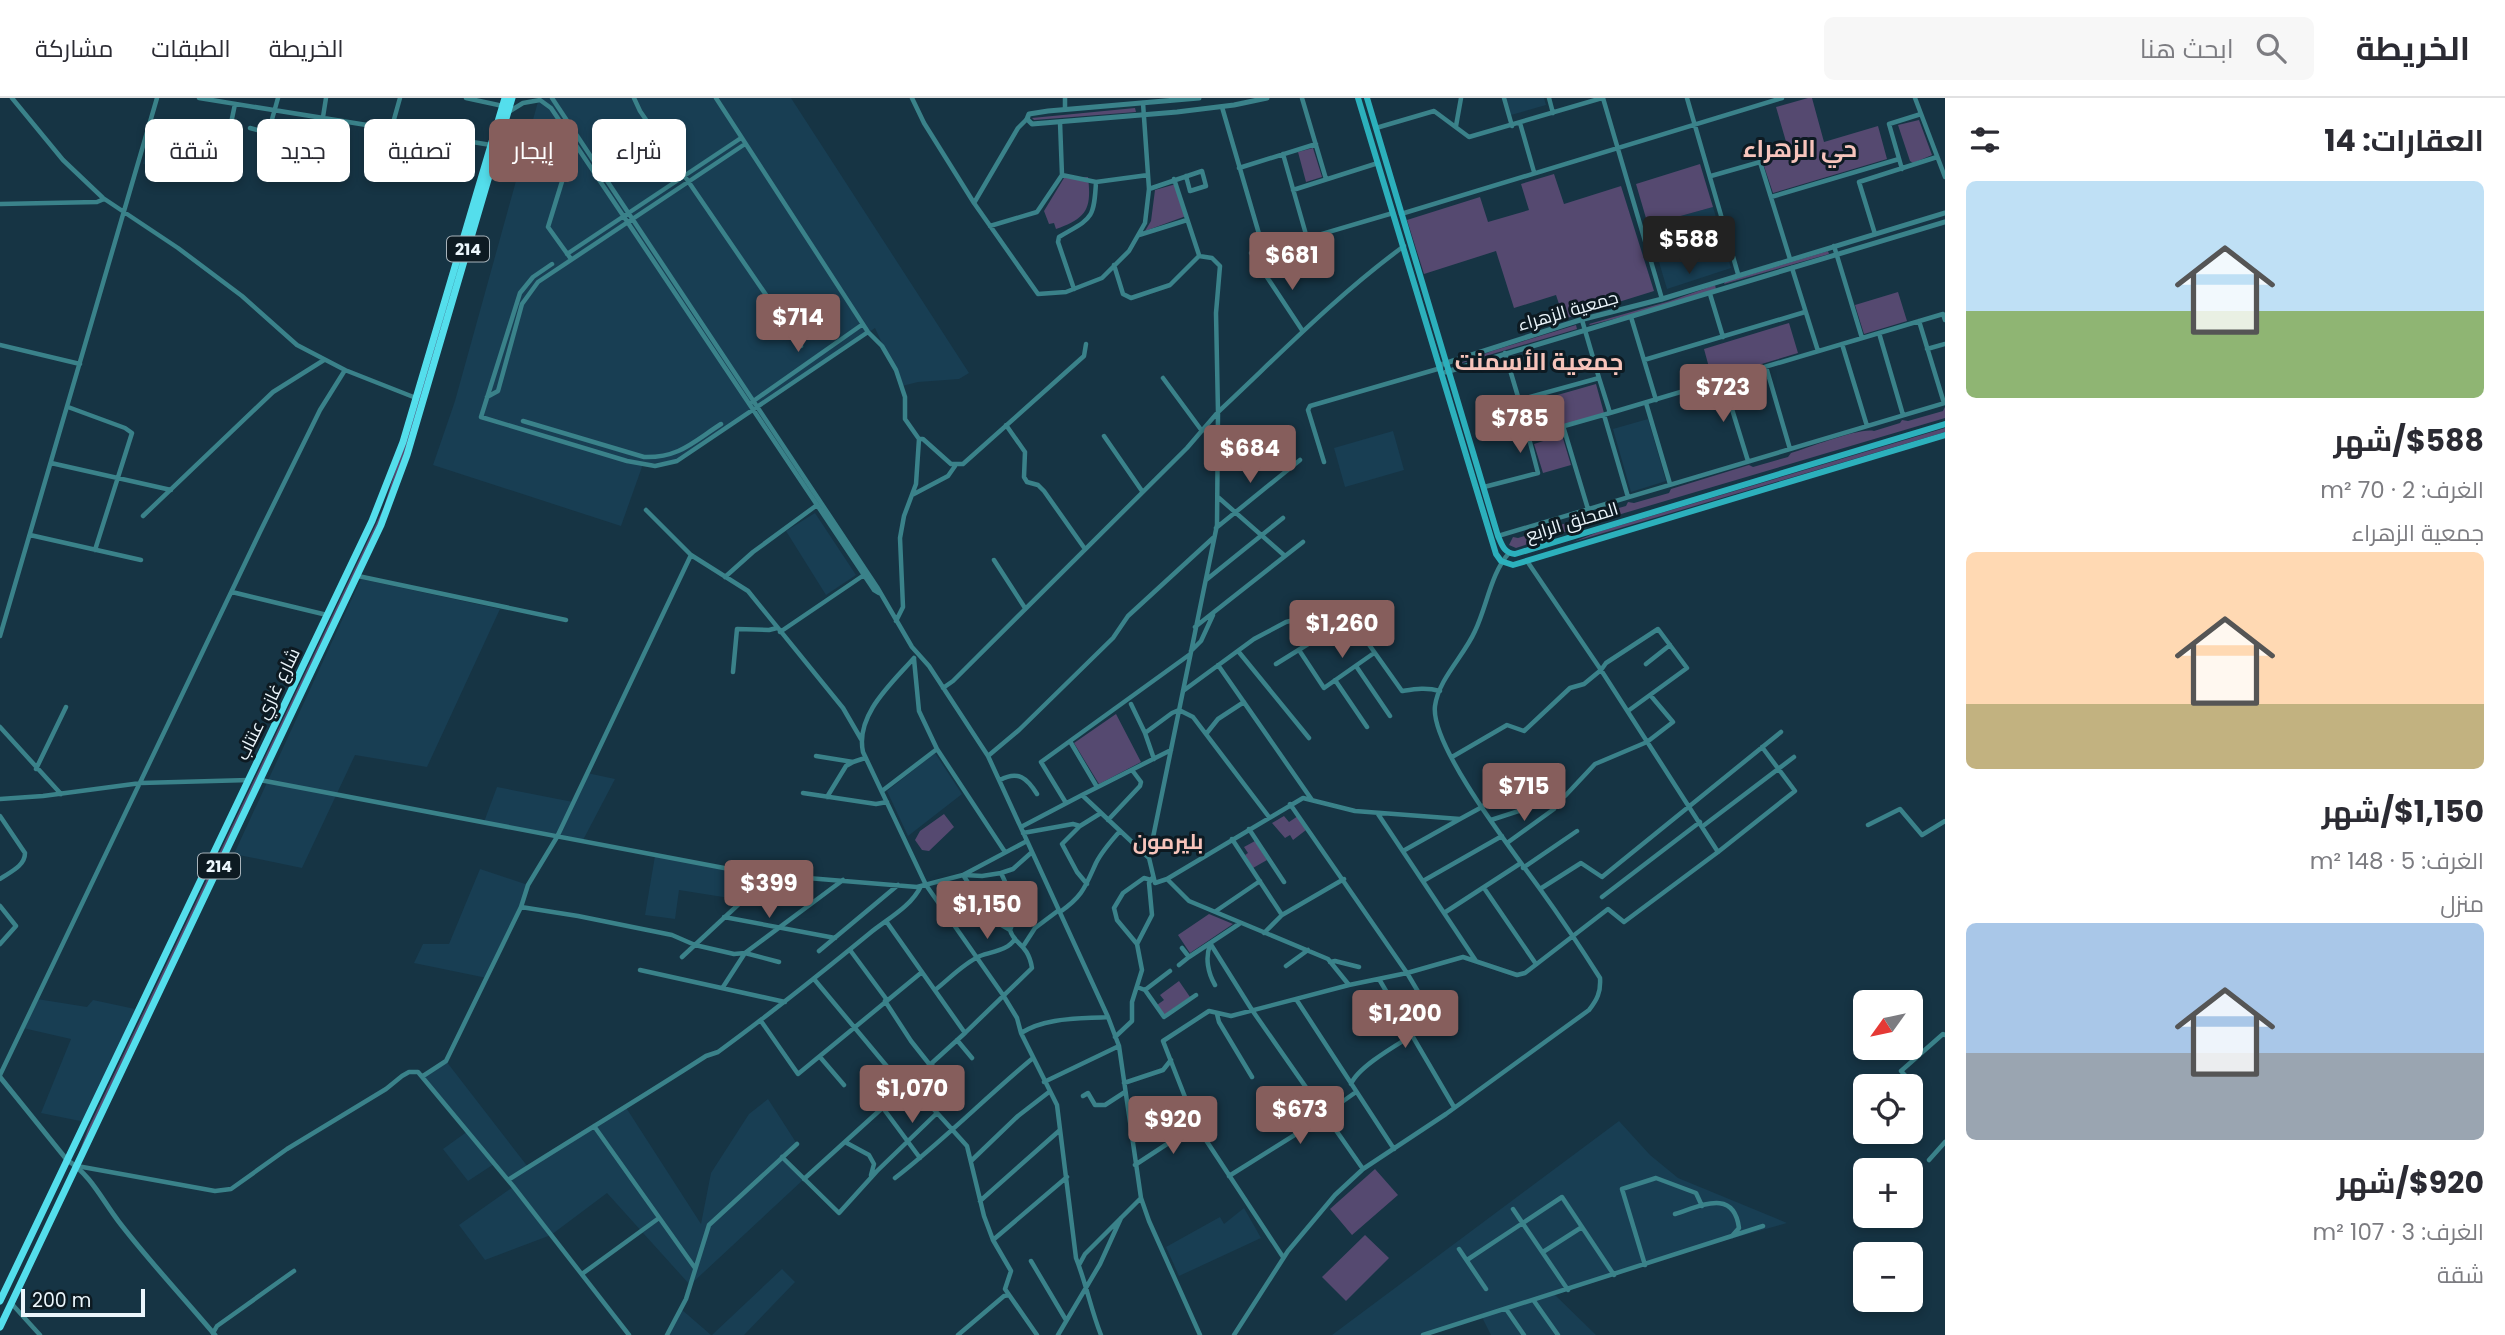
<!DOCTYPE html>
<html lang="ar">
<head>
<meta charset="utf-8">
<style>
	body { margin:0; font-family:Poppins,Cairo,sans-serif; background:#f7f7f7; color:#2b2b33; direction:rtl; height:100vh; display:flex; flex-direction:column; font-size:26px; white-space:nowrap }
	* { box-sizing:border-box; margin:0 }
	p { font-size:23px; color:#7c7c81 }
	.icon { flex:none; width:38px; height:38px; fill:none; stroke:currentColor; stroke-width:2; stroke-linecap:round; stroke-linejoin:round }
	.map { position:relative; flex:1; overflow:hidden; direction:ltr }
	.sheet { display:flex; flex-direction:column; background:#fff; width:560px }
	.sheet>* { flex:none }
	.top-card { position:absolute; left:21px; top:21px; width:665px; height:63px; direction:rtl; display:flex; gap:14px }
	.needle { width:46px; rotate:237deg }
	.fabs { position:absolute; left:1853px; top:892px; display:grid; gap:14px }
	.fabs a { display:grid; place-items:center; width:70px; height:70px; border-radius:10px; background:#fff; box-shadow:0 4px 10px #0003; font-size:35px }
	.scale { position:absolute; left:21px; bottom:18px; width:124px; box-sizing:border-box; padding-left:7px; border:4px solid #ecf6fc; border-top:0; font-size:19px; line-height:24px; white-space:nowrap; color:#ecf6fc; -webkit-text-stroke:5px #0d1a22; paint-order:stroke }
	.price { position:absolute; translate:-50% -60px; padding:0 16px; border-radius:7px; background:#865e5c; color:#fff; font-size:23px; line-height:46px; filter:drop-shadow(0 2px 4px #0008) }
	.price::after { content:''; position:absolute; left:50%; top:42px; width:21px; height:16px; margin-left:-10px; background:inherit; clip-path:polygon(0 0,100% 0,50% 100%) }
	.price.selected { background:#222; color:#fff }
	ul { padding:0; list-style:none }
	li { display:grid; align-content:center; gap:14px; height:371px; padding:0 21px }
	li span { display:grid; place-items:center; height:217px; border-radius:10px; color:#555 }
	li>.icon { margin-inline-start:auto }
	span .icon { width:126px; height:126px; fill:#fffc; stroke-width:1 }
	li b { font-size:30px }
	h2 { display:flex; justify-content:space-between; align-items:center; height:84px; padding:0 21px; font-size:30px }
	.tag { padding:0 24px; border-radius:10px; background:#fff; box-shadow:0 4px 10px #0003; font-size:24px; line-height:63px }
	.tag.selected { background:#865e5c; color:#fff }
	header { display:flex; align-items:center; gap:42px; box-sizing:border-box; height:98px; padding:0 35px; background:#fff; border-bottom:2px solid #e1e1e2 }
	header strong { font-size:33px }
	nav { display:flex; gap:38px; margin-inline-start:auto; font-size:24px }
	.search { width:490px; height:63px; background:#f7f7f7; display:flex; align-items:center; gap:18px; box-sizing:border-box; padding:0 24px; border-radius:10px; color:#7c7c81; font-size:26px }
	main { display:flex; flex:1; min-height:0 }
	.map>svg:first-child { display:block }
	.built { fill:#183e53 }
	.green { fill:#554970 }
	.lines { fill:none; stroke-linecap:round; stroke-linejoin:round }
	.minor { stroke:#3a828a; stroke-width:4.5 }
	.tertiary { stroke:#3a828a; stroke-width:5 }
	.secondary { stroke:#2cb0bc; stroke-width:6 }
	.trunk { stroke:#54deec; stroke-width:7 }
	.labels { text-anchor:middle; stroke-width:6; stroke-linejoin:round; paint-order:stroke }
	.shield { fill:#0d1a22; stroke:#a9b4bb; stroke-width:2 }
	.shield-label { font-size:16px; font-weight:bold; fill:#ecf6fc }
	.street-label { font-size:18px; fill:#ecf6fc; stroke:#0d1a22 }
	.quarter-label { font-size:21px; font-weight:bold; fill:#f7c4bb; stroke:#0d1a22 }
	.district-label { font-size:24px; font-weight:bold; fill:#f7c4bb; stroke:#0d1a22 }
</style>
</head>
<body>
<header>
<strong>الخريطة</strong>
<div class="search"><svg class="icon" aria-label="search" viewBox="0 0 24 24"><circle cx="10" cy="10" r="6"/><path d="M15 15l6 6"/></svg>ابحث هنا</div>
<nav><a>الخريطة</a><a>الطبقات</a><a>مشاركة</a></nav>
</header>
<main>
<section class="sheet">
<h2>العقارات: 14<svg class="icon" aria-label="filters" viewBox="0 0 24 24"><path d="M4 7h16M4 17h16"/><circle cx="9" cy="7" r="2"/><circle cx="15" cy="17" r="2"/></svg></h2>
<ul>
<li><span style="background:linear-gradient(#bfe0f5 60%,#8fb573 0)"><svg class="icon" aria-label="home" viewBox="0 0 24 24"><path d="M3 11l9-7 9 7M6 9v11h12V9"/></svg></span><div><b>$588/شهر</b><p>الغرف: 2 · 70 m²</p><p>جمعية الزهراء</p></div></li>
<li><span style="background:linear-gradient(#ffd9b3 70%,#c2b280 0)"><svg class="icon" aria-label="home" viewBox="0 0 24 24"><path d="M3 11l9-7 9 7M6 9v11h12V9"/></svg></span><div><b>$1,150/شهر</b><p>الغرف: 5 · 148 m²</p><p>منزل</p></div></li>
<li><span style="background:linear-gradient(#a9c7e8 60%,#9aa5b1 0)"><svg class="icon" aria-label="home" viewBox="0 0 24 24"><path d="M3 11l9-7 9 7M6 9v11h12V9"/></svg></span><div><b>$920/شهر</b><p>الغرف: 3 · 107 m²</p><p>شقة</p></div></li>
</ul>
</section>
<div class="map">
<svg width="1945" height="1237" viewBox="0 0 1945 1237">
	<rect width="100%" height="100%" fill="#163444"/>
	<path class="built" d="M539,0H791L969,275L959,281L918,284L902,288L875,230L677,363L643,366L621,428L433,367L455,303Z
		M1506,0H1544L1546,7L1511,17Z
		M151,35L169,37L164,69L143,66Z
		M1713,109L1731,170L1667,191L1648,127Z
		M1648,321L1666,383L1631,394L1613,331Z
		M1393,333L1404,372L1345,389L1334,350Z
		M815,415L856,477L826,497L786,433Z
		M361,481L500,511L427,669L355,657L302,770L234,756Z
		M935,655L962,696L908,738L887,693Z
		M587,675L615,681L582,744L484,724L497,689L573,704Z
		M655,758L771,777L742,802L679,792L675,821L645,817Z
		M480,771L528,787L521,809L487,880L414,865L423,846H449Z
		M37,901L87,909L93,902L135,911L85,1024L41,1015L71,941L23,930Z
		M446,963L528,1069L625,1008L701,1126L711,1075L749,1016L768,1001L797,1046L783,1058L804,1081L690,1187L607,1095L551,1137L485,1162L459,1127L513,1089L494,1066L468,1083L443,1051L468,1033L423,978Z
		M1619,1023L1650,1057L1678,1080L1787,1125L1698,1150L1555,1197L1596,1237H1491L1482,1219L1423,1237H1332Z
		M1244,1110L1261,1140L1179,1178L1166,1149L1220,1119L1224,1126Z
		M782,1171L795,1184L744,1237H712Z
		M681,1211L711,1237H667Z"/>
	<path class="green" d="M1808,0H1812L1824,44L1878,28L1887,61L1773,95L1762,62L1789,54L1776,9Z
		M1135,10L1136,14L1034,22L1032,20Z
		M1919,22L1932,57L1913,65L1910,63L1898,27Z
		M1313,50L1322,79L1306,84L1298,54Z
		M1700,66L1713,109L1648,127L1636,86Z
		M1554,76L1564,106L1621,88L1654,193L1564,221L1556,197L1514,210L1496,153L1424,176L1407,122L1480,99L1488,124L1529,112L1521,86Z
		M1088,79C1092,112 1086,120 1056,131L1054,125L1049,126L1044,113L1064,80Z
		M1176,86L1186,118L1145,133L1151,123L1155,92Z
		M1828,153L1829,156L1724,186L1725,184Z
		M459,167L405,355L385,411L79,1055L88,1031L384,409Z
		M1715,187L1716,191L1649,212L1590,227L1589,226L1670,203Z
		M1898,194L1907,223L1864,236L1855,207Z
		M1789,225L1798,255L1725,277L1723,270L1710,273L1704,251Z
		M1576,227L1577,231L1452,268L1492,253Z
		M1596,286L1604,315L1562,327L1554,298Z
		M1945,309V320L1601,422L1516,450L1509,447L1513,439L1518,440L1586,419L1589,415L1593,417L1626,408L1628,404L1634,405L1669,395L1671,391L1749,367L1753,369L1788,359L1791,355C1808,350 1861,329 1874,333L1900,325L1902,322L1908,323L1943,313Z
		M1945,330V334L1573,444L1598,434Z
		M1562,337L1571,367L1543,375L1534,346Z
		M1116,616L1141,664L1099,686L1074,645Z
		M944,716L954,729L929,753L922,752L915,742L920,733Z
		M1284,718L1289,724L1298,718L1306,732L1293,742L1290,737L1285,740L1272,725Z
		M1255,743L1267,762L1253,770L1245,757L1248,755L1244,749Z
		M1209,816L1233,826L1190,855L1178,837Z
		M1179,883L1190,899L1164,917L1157,907L1164,902L1160,897Z
		M1375,1071L1398,1097L1352,1137L1330,1111Z
		M1365,1137L1389,1160L1346,1203L1322,1179Z"/>
	<g class="lines">
		<path class="minor" d="M12,0L63,62L103,100L178,150L242,198L297,247L345,272L416,300
			M199,0L491,47
			M466,0L503,8
			M552,0L877,489L912,549L929,568L988,658L1108,919L1119,948L1141,1100L1149,1123L1200,1237
			M634,0L640,13L801,248
			M716,0L868,234L882,248L896,272L905,299V321L919,341L916,386L904,418L900,440L903,509L896,523
			M912,0L924,25L974,105L1018,30L1027,21
			M1065,0V11
			M1302,0L1326,81
			M1504,0L1512,28
			M1549,0L1553,15
			M1603,0L1662,201
			M1687,0L1738,176
			M1915,0L1945,79
			M1222,9L1264,153L1393,115
			M510,13L523,5L540,2L551,10L874,492L879,495
			M323,19L326,0
			M1060,24L1062,77
			M1520,25L1534,74
			M1456,28L1461,0
			M250,30L265,34L269,32L278,0
			M1376,30L1434,13L1469,39L1602,0
			M208,40H228L235,6
			M1283,56L1307,140
			M384,57L400,0
			M1239,70L1316,46
			M1902,71L1889,26L1921,16
			M564,77L548,129L571,161
			M1711,78L1760,64L1790,161
			M1174,81L1199,157
			M1149,91L1202,73L1206,88L1190,93L1186,78
			M1293,92L1378,65
			M1771,99L1899,61
			M974,105L1038,196L1066,194L1102,180L1129,153L1145,125L1149,91L1143,5
			M0,106L97,104L104,101
			M1401,116L1782,0
			M990,128L1037,114L1062,77L1096,84
			M1875,136L1859,84L1937,59
			M1139,137L1187,122
			M1834,148L1862,240
			M1264,153L1251,155L1302,232
			M567,156L741,40
			M552,166L533,179L520,195L481,319L627,363L655,368L677,363L868,234
			M1792,170L1818,253
			M1074,191L1058,144L1059,139C1091,120 1094,123 1096,84L1148,77
			M1710,196L1723,239
			M1631,219L1656,302
			M1582,222L1599,280
			M1919,223L1944,305
			M1879,235L1903,317
			M1842,246L1867,328
			M0,247L80,266
			M1927,251L1945,246
			M1505,255L1519,302L1599,280L1610,315L1943,216L1945,222
			M1644,262L1805,214
			M1766,269L1790,351
			M1163,280L1202,333
			M1723,282L1748,363
			M487,299L498,293L522,206L538,184L745,46
			M752,304L863,226
			M1646,305L1670,386
			M68,309L125,330L132,335L95,452
			M1604,317L1628,399
			M523,323L644,359C679,360 693,344 721,326
			M1006,327L1025,354L1024,379L1027,384L1038,387L1044,393L1085,451
			M1563,328L1588,411
			M1104,338L1142,393
			M1529,338L1610,315
			M919,341H923L951,366H963L1084,258L1086,246
			M1324,364L1308,312L1310,308L1441,270
			M51,365L171,392
			M1484,389L1538,375L1519,302
			M912,397L948,378L955,368
			M1219,400L1285,458
			M646,412L691,457L748,493L843,610L861,641
			M143,418L273,294L324,262
			M1216,430L1300,362
			M30,437L141,462
			M1498,438L1945,305
			M994,462L1025,510
			M1527,463L1601,572L1718,754
			M358,478L566,522
			M725,479L753,454L817,407
			M1206,482L1283,420
			M232,494L327,517
			M1195,529L1303,444
			M780,534L864,477
			M0,538L157,0
			M1299,552L1324,590L1374,555
			M1191,553L1201,543L1213,517
			M1238,553L1309,640
			M914,560C892,585 855,617 863,654L926,787L1003,897L1017,920L1021,935
			M914,561L919,613L937,651L1005,754
			M1276,566L1350,520
			M1646,566L1670,547
			M1218,567L1312,702
			M1356,568L1390,618
			M733,574L737,531L769,532L777,530
			M1335,582L1367,629
			M943,590L953,583L1187,350L1218,314L1216,215L1220,168L1212,160L1199,158L1170,187L1131,200L1123,196L1114,167
			M1183,593L1254,541L1286,524L1343,510L1402,593C1415,591 1426,589 1440,593
			M1131,606L1145,635
			M0,629L61,696
			M1206,636L1218,621L1244,604
			M1071,645L1097,689
			M816,658L853,664L865,660
			M988,658L1019,632L1113,540L1128,518L1213,440
			M1452,659L1507,627L1524,633L1570,590L1584,586L1601,572L1606,565L1658,531L1687,570L1628,613
			M1154,661L1145,635L1172,615L1179,612L1193,619L1269,719
			M36,671L66,609
			M260,682L724,770L771,777L917,789L963,777L1027,743
			M1000,682C1018,672 1027,680 1037,696
			M882,693L937,651
			M803,695L876,706L887,704
			M1082,697L1171,652
			M827,699L846,668L853,664
			M0,701L43,698L141,685L249,682
			M1066,705L1041,664L1189,557
			M1290,706L1407,875L1439,929
			M1378,716L1476,863
			M0,718L25,755C25,768 10,774 0,781
			M1108,722L1140,688L1141,684L1132,672
			M1491,722L1565,698L1595,666L1647,644L1673,624L1651,598
			M1868,727L1900,711L1922,737L1945,723
			M1080,728L1062,746L1077,774L1087,786
			M1703,728L1794,659
			M1021,729L1082,697L1149,760L1155,785L1167,781L1303,700L1355,713L1460,721L1482,709L1525,670L1554,711L1507,745
			M1249,731L1284,784
			M1023,735L1073,726L1080,728L1101,715
			M1232,741L1282,817
			M1403,753L1460,721
			M1149,759L1217,427L1218,314C1279,257 1336,198 1404,148
			M1523,770L1577,733
			M1001,775L1013,771L1032,754
			M964,777L982,778L1001,775L1015,805L1017,815L1010,832
			M1167,781L1189,803L1328,861L1349,887L1407,875L1463,859L1517,877L1525,875L1608,811L1624,824L1718,754L1795,693L1762,649
			M1423,783L1502,738
			M1484,790L1536,866
			M1540,791L1581,765L1602,779L1781,634
			M1602,799L1700,724
			M0,808L16,828L0,846
			M521,809L578,818L672,837L695,847L734,856L745,855L779,864
			M1216,813L1260,783
			M1060,814C1083,798 1085,789 1096,765C1102,753 1111,743 1120,733
			M1444,815L1521,765
			M724,819L835,840
			M886,823L965,935
			M1264,835L1282,817L1344,781
			M1210,845L1252,912L1363,1071
			M1137,846L1117,822L1114,810L1123,795L1144,780L1151,782
			M1024,847L1035,830L1059,812
			M1210,847C1205,860 1208,875 1215,887
			M1182,850L1189,859L1239,826
			M850,852L887,902
			M819,853L898,787
			M682,859L770,777
			M1330,864L1335,863L1359,869
			M1179,867L1189,859
			M1286,868L1308,852
			M640,872L785,904
			M814,881L905,990
			M1379,881L1454,1009
			M723,889L745,855L843,782
			M1137,889L1145,892L1164,919L1196,897
			M935,892C949,881 964,865 980,858C993,853 1007,853 1015,841
			M1145,892L1170,873
			M1296,901L1394,1051
			M885,903L911,943L930,967
			M1217,916L1219,924L1252,979
			M761,923L798,976L922,874
			M1115,939L1132,923V904L1142,872L1137,846L1152,817L1149,785L1153,779
			M957,942L972,960
			M820,959L844,987
			M931,966L951,988
			M0,977L259,436L320,312L345,272
			M423,978L446,963L521,809L528,787L557,739L691,457
			M1044,984L1119,948
			M910,985L967,1048L984,1118L993,1142L1011,1173L1005,1191L1037,1237
			M1124,985L1163,972L1171,962
			M1351,986C1358,969 1395,948 1411,938
			M1911,997L1918,991L1901,973L1943,936L1945,937
			M1083,998L1088,995L1095,1007H1105L1125,994
			M883,1010L920,1060
			M594,1028L695,1170
			M845,1044L869,1057L874,1066L871,1077
			M782,1059L839,1115L877,1073L936,1016
			M1929,1062L1945,1044
			M971,1063L1018,1018L1049,994
			M1135,1067L1196,1027
			M77,1068L215,1093L231,1091L287,1051L386,991L402,978L409,974H418L513,1088L629,1237
			M1229,1078L1301,1033L1356,994
			M895,1080C943,1043 986,999 1033,960
			M804,1081L965,935L1032,870C1028,845 1014,847 1010,832L993,822L963,777
			M508,1082C574,1040 641,1000 706,958L718,954C770,916 820,876 870,835C887,821 911,809 921,788
			M980,1103L1060,1032
			M1513,1111L1568,1192
			M1675,1116C1701,1108 1734,1090 1739,1130L1732,1138
			M993,1142L1067,1079
			M1459,1151L1486,1191
			M1543,1154L1582,1129L1614,1177
			M1283,1159L1196,1027L1163,943L1209,913L1231,918L1349,887
			M1467,1162L1562,1099L1582,1129
			M1031,1163L1066,1222
			M1079,1167L1085,1156L1141,1100
			M1645,1167L1622,1091L1656,1080L1696,1095L1702,1108
			M582,1176L659,1120
			M1534,1203L1558,1237
			M11,1205L40,1237
			M1506,1211L1524,1237
			M213,1235L217,1228L294,1173
			M667,1237L686,1201L709,1127L797,1046
			M958,1237L1004,1198L1009,1197
			M1058,1237L1100,1166L1121,1120
			M1101,1237C1091,1212 1086,1185 1076,1160L1057,1007L1021,935C1046,919 1079,921 1108,919
			M1234,1237L1288,1153L1335,1097L1363,1071L1446,1016L1589,912C1597,902 1601,894 1600,880C1581,850 1561,820 1540,791C1515,756 1430,648 1435,608C1439,580 1464,558 1475,533C1487,508 1491,475 1509,455
			M1423,1237L1763,1128"/>
		<path class="tertiary" d="M1199,0L1048,13L1029,16L1027,21L1032,26L1177,14L1234,7L1267,0
			M1440,267L1580,222L1662,201L1945,115
			M1446,274L1945,124
			M0,979L67,1062C91,1077 102,1102 119,1124C149,1163 183,1199 215,1237"/>
		<path class="secondary" d="M1358,0L1496,456L1501,463L1513,467L1945,337
			M1367,0L1498,438C1502,447 1504,455 1515,456L1945,326"/>
		<path class="trunk" d="M0,1203L372,423L403,344L505,0
			M0,1229L381,427L407,357L512,0"/>
	</g>
	<g class="labels">
		<g class="shield">
			<rect x="447" y="138.5" width="42" height="25" rx="5"/>
			<rect x="198" y="755.5" width="42" height="25" rx="5"/>
		</g>
		<g class="shield-label">
			<text x="468" y="157">214</text>
			<text x="219" y="774">214</text>
		</g>
		<g class="street-label">
			<text transform="translate(1568 213) rotate(-16)" y="6">جمعية الزهراء</text>
			<text transform="translate(1572 424) rotate(-17)" y="6">المحلق الرابع</text>
			<text transform="translate(268 606) rotate(-64)" y="6">شارع غازي عنتاب</text>
		</g>
		<g class="quarter-label">
			<text x="1168" y="751">بليرمون</text>
		</g>
		<g class="district-label">
			<text x="1800" y="59">حي الزهراء</text>
			<text x="1539" y="272">جمعية الأسمنت</text>
		</g>
	</g>
</svg>
<div class="fabs">
<a><svg class="needle" viewBox="-14 -14 28 28"><path d="M0-13l5 13h-10z" fill="#e53935"/><path d="M0 13l5-13h-10z" fill="#7c7c81"/></svg></a>
<a><svg class="icon" aria-label="locate" viewBox="0 0 24 24"><circle cx="12" cy="12" r="6"/><path d="M12 2v4M12 18v4M2 12h4M18 12h4"/></svg></a>
<a>+</a>
<a>−</a>
</div>
<div class="scale">200 m</div>
<b class="price selected" style="left:1689px;top:178px">$588</b>
<b class="price" style="left:1292px;top:194px">$681</b>
<b class="price" style="left:798px;top:256px">$714</b>
<b class="price" style="left:1723px;top:326px">$723</b>
<b class="price" style="left:1520px;top:357px">$785</b>
<b class="price" style="left:1250px;top:387px">$684</b>
<b class="price" style="left:1342px;top:562px">$1,260</b>
<b class="price" style="left:1524px;top:725px">$715</b>
<b class="price" style="left:769px;top:822px">$399</b>
<b class="price" style="left:987px;top:843px">$1,150</b>
<b class="price" style="left:1405px;top:952px">$1,200</b>
<b class="price" style="left:912px;top:1027px">$1,070</b>
<b class="price" style="left:1300px;top:1048px">$673</b>
<b class="price" style="left:1173px;top:1058px">$920</b>
<div class="top-card">
<a class="tag">شراء</a>
<a class="tag selected">إيجار</a>
<a class="tag">تصفية</a>
<a class="tag">جديد</a>
<a class="tag">شقة</a>
</div>
</div>
</main>
</body>
</html>
